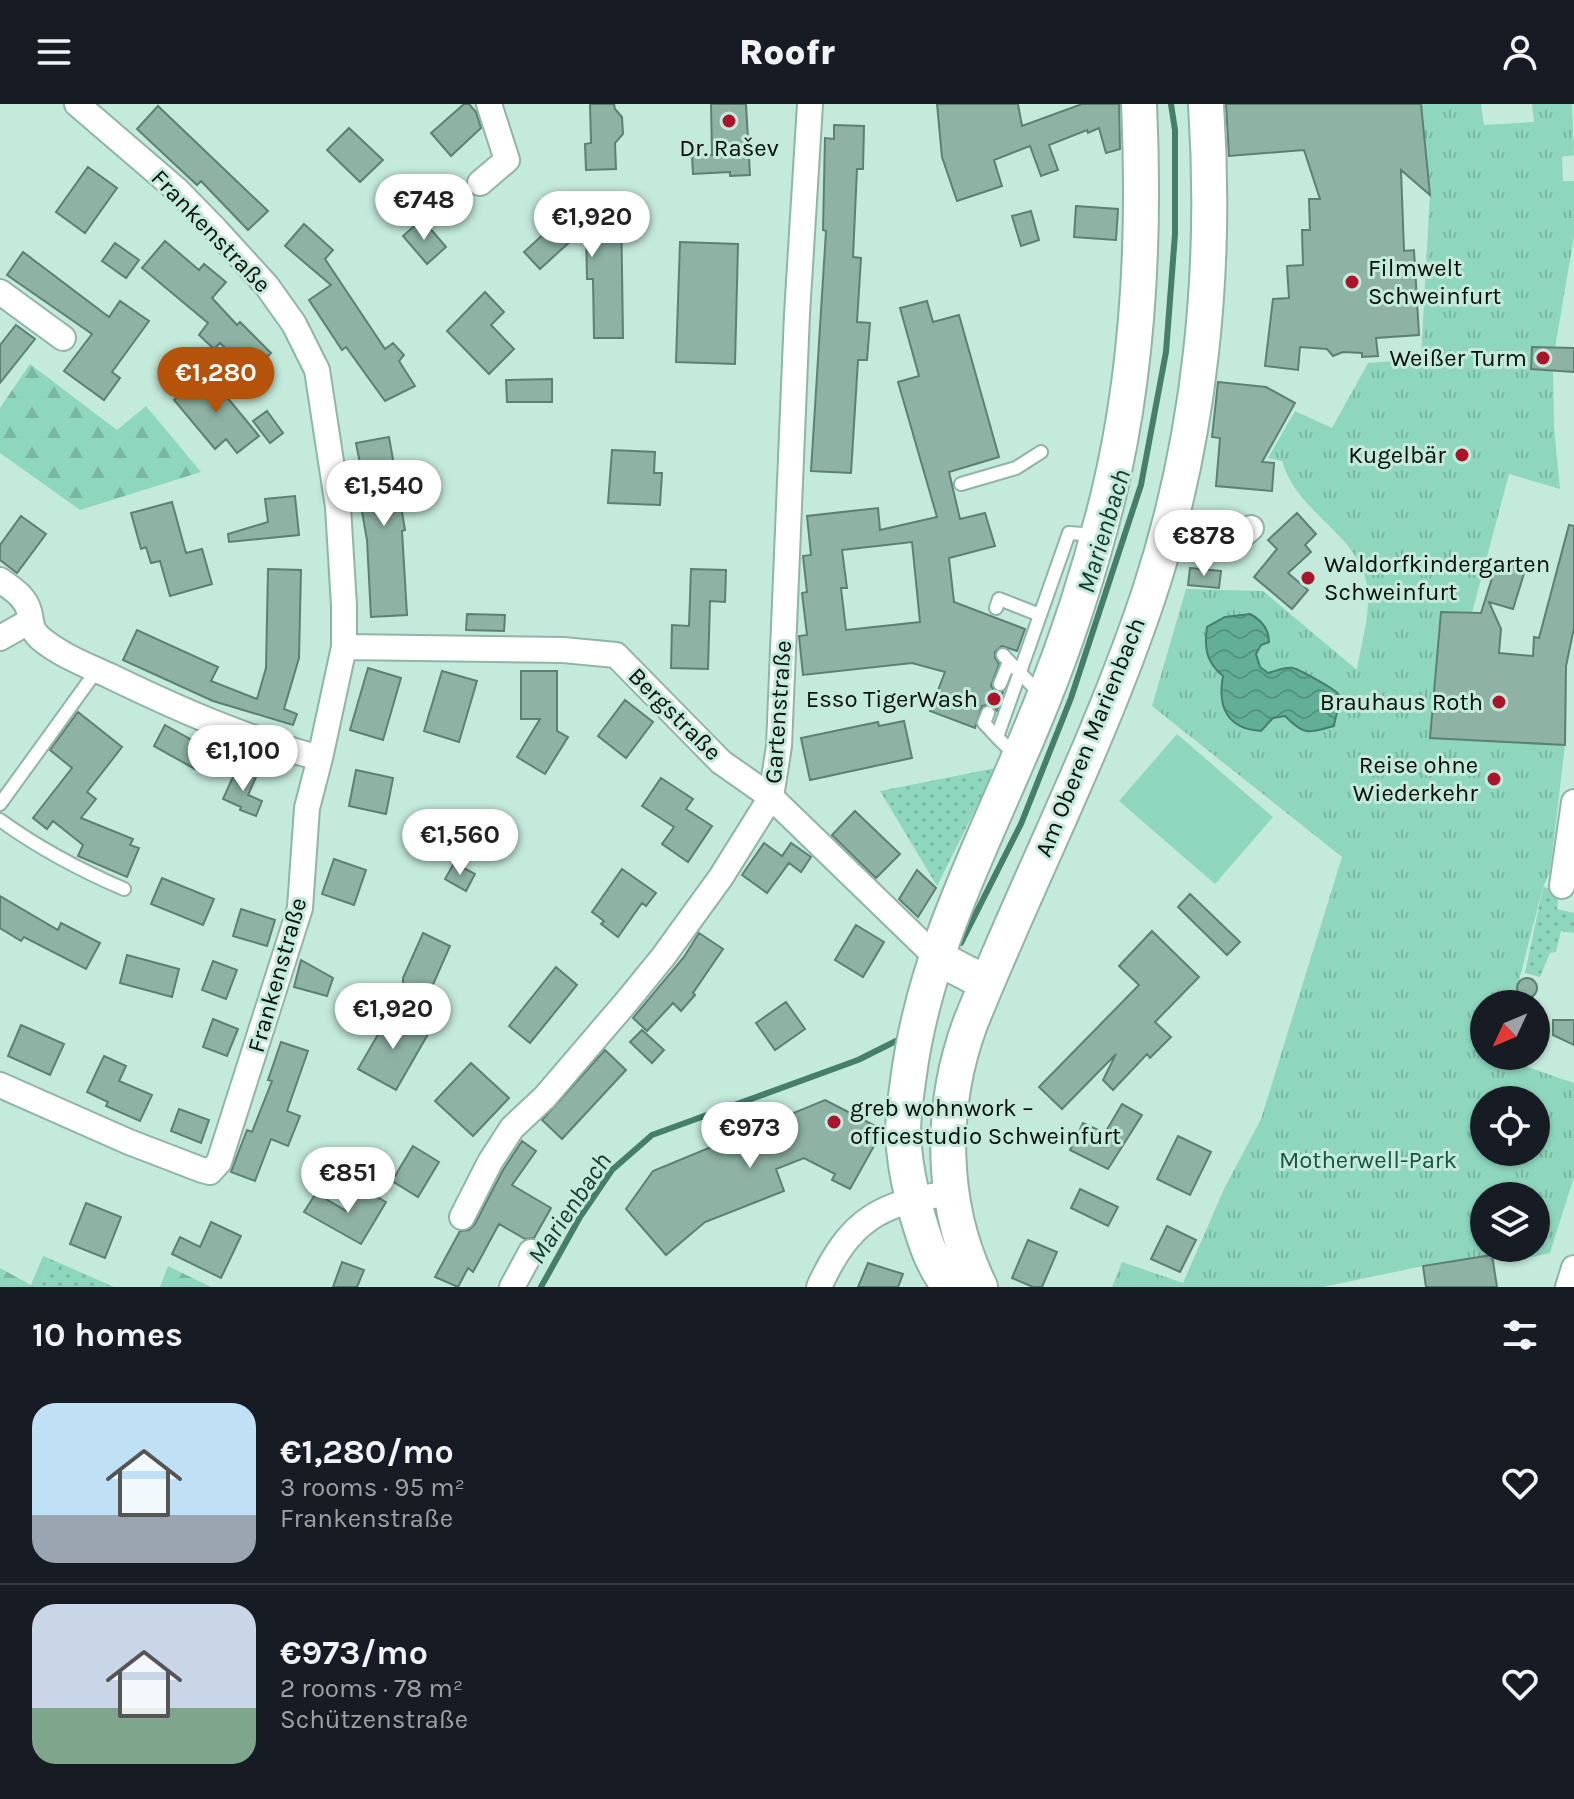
<!DOCTYPE html>
<html lang="en">
<head>
<meta charset="utf-8">
<style>
	body { margin:0; font-family:Karla,sans-serif; background:#20242c; color:#f1f3f6; height:100vh; display:flex; flex-direction:column; font-size:30px; white-space:nowrap }
	* { box-sizing:border-box; margin:0 }
	p { font-size:26px; color:#9ea1a6 }
	.icon { flex:none; width:44px; height:44px; fill:none; stroke:currentColor; stroke-width:2; stroke-linecap:round; stroke-linejoin:round }
	.map { position:relative; height:1183px; overflow:hidden }
	.panel { display:flex; flex-direction:column; background:#171b24; flex:1 }
	.panel>* { flex:none }
	.needle { width:52px; rotate:226deg }
	.fabs { position:absolute; left:1470px; top:886px; display:grid; gap:16px }
	.fabs a { display:grid; place-items:center; width:80px; height:80px; border-radius:50%; background:#171b24; box-shadow:0 2px 6px #0004; font-size:40px }
	.price { position:absolute; translate:-50% -68px; padding:0 18px; border-radius:28px; background:#fff; color:#222; font-size:26px; line-height:52px; filter:drop-shadow(0 2px 4px #0008) }
	.price::after { content:''; position:absolute; left:50%; top:48px; width:24px; height:18px; margin-left:-12px; background:inherit; clip-path:polygon(0 0,100% 0,50% 100%) }
	.price.current { background:#b45309; color:#fff }
	ul { padding:0; list-style:none }
	li { display:flex; align-items:center; gap:24px; height:200px; padding:0 32px }
	li+li { border-top:2px solid #363941 }
	li span { display:grid; place-items:center; flex:none; width:224px; height:160px; border-radius:24px; color:#555 }
	li>.icon { margin-inline-start:auto }
	span .icon { width:96px; height:96px; fill:#fffc; stroke-width:1 }
	li b { font-size:34px }
	h2 { display:flex; justify-content:space-between; align-items:center; height:96px; padding:0 32px; font-size:34px }
	header { display:flex; justify-content:space-between; align-items:center; height:104px; padding:0 32px; background:#171b24; font-size:36px; font-weight:800 }
	.map>svg:first-child { display:block }
	.grass { fill:url(#grass-dots) }
	.forest { fill:url(#forest-firs) }
	.park { fill:url(#park-tufts); fill-rule:evenodd }
	.pitch { fill:#8ed7be }
	.water { fill:url(#water-waves); stroke:#467e6c; stroke-width:2 }
	.lines { fill:none; stroke-linecap:round; stroke-linejoin:round }
	.stream { stroke:#467e6c; stroke-width:6 }
	.building { fill:#8eb3a5; stroke:#5d8074; stroke-width:2; fill-rule:evenodd }
	.lane-casing { stroke:#90b4a7; stroke-width:16 }
	.street-casing { stroke:#90b4a7; stroke-width:28 }
	.secondary-casing { stroke:#90b4a7; stroke-width:38 }
	.lane { stroke:#fff; stroke-width:12 }
	.street { stroke:#fff; stroke-width:24 }
	.secondary { stroke:#fff; stroke-width:34 }
	.poi-dot { fill:#aa152c; stroke:#c4eadc; stroke-width:3 }
	.labels { text-anchor:middle; stroke-width:6; stroke-linejoin:round; paint-order:stroke }
	.poi-label { font-size:24px; fill:#030e0a; stroke:#c4eadc; text-anchor:end }
	.street-label { font-size:24px; fill:#030e0a; stroke:#c4eadc }
	.park-label { font-size:24px; fill:#155443; stroke:#c4eadc }
	.water-label { font-size:26px; font-style:italic; fill:#14382d; stroke:#c4eadc }
</style>
</head>
<body>
<header><svg class="icon" aria-label="menu" viewBox="0 0 24 24"><path d="M4 6h16M4 12h16M4 18h16"/></svg>Roofr<svg class="icon" aria-label="person" viewBox="0 0 24 24"><circle cx="12" cy="8" r="4"/><path d="M4 21q1-7 8-7t8 7"/></svg></header>
<div class="map">
<svg width="1574" height="1183" viewBox="0 0 1574 1183">
	<defs>
		<pattern id="grass-dots" width="8" height="8" patternUnits="userSpaceOnUse" patternTransform="scale(2)"><rect width="8" height="8" fill="#8ed7be"/><path d="M2 2h.1M6 6h.1" fill="none" stroke="#79b7a2" stroke-width="1.8" stroke-linecap="round"/></pattern>
		<pattern id="forest-firs" width="22" height="20" patternUnits="userSpaceOnUse" patternTransform="scale(2)"><rect width="22" height="20" fill="#8ed7be"/><path d="M5 1l3.5 6h-7zM16 11l3.5 6h-7z" fill="#79b7a2"/></pattern>
		<pattern id="park-tufts" width="24" height="20" patternUnits="userSpaceOnUse" patternTransform="scale(2)"><rect width="24" height="20" fill="#8ed7be"/><path d="M3 7l-1-3M5 7V3M7 7l1-3M15 17l-1-3M17 17v-4M19 17l1-3" fill="none" stroke="#79b7a2"/></pattern>
		<pattern id="water-waves" width="16" height="10" patternUnits="userSpaceOnUse" patternTransform="scale(2)"><rect width="16" height="10" fill="#62ae96"/><path d="M0 5q4-4 8 0t8 0" fill="none" stroke="#539480"/></pattern>
	</defs>
	<rect width="100%" height="100%" fill="#c4eadc"/>
	<path class="grass" d="M996,664L937,782L880,687Z
		M1543,783L1559,786L1557,805L1574,809V829L1561,827L1556,848L1550,849L1540,873L1525,869Z
		M48,1154L114,1183H41Z"/>
	<path class="forest" d="M30,260L117,326L146,302L201,368L80,406L0,349V304Z
		M43,1152L48,1154L41,1183H0V1164L31,1181Z
		M168,1162L211,1183H160Z"/>
	<path class="park" d="M1421,0H1481L1484,21L1534,18L1532,0H1572L1574,51L1562,53L1563,77H1574V132L1555,244L1532,243L1531,265L1553,266L1554,323L1560,385L1509,370L1472,509L1441,508L1430,634L1565,641L1550,768L1543,783L1513,900H1484V952H1504V955L1574,979V1073L1550,1149L1515,1157L1511,1148L1423,1162L1323,1183H1112L1122,1158L1183,1179L1224,1085L1261,1015L1342,753L1152,602L1186,485L1263,487L1357,566C1361,538 1374,501 1365,473C1351,426 1297,408 1282,357L1268,354L1295,307L1332,324L1368,259L1421,255L1430,87ZM1484,996H1536V1048H1484ZM1484,1092H1536V1144H1484Z"/>
	<path class="pitch" d="M1177,630L1273,713L1215,780L1119,697Z"/>
	<path class="water" d="M1250,510C1261,516 1269,524 1269,538L1261,541L1256,550L1260,563L1268,569C1276,567 1286,562 1293,564C1298,565 1337,586 1338,590C1342,598 1335,612 1334,622C1307,629 1305,632 1285,612L1273,614L1261,627C1228,625 1217,604 1223,572C1206,558 1204,544 1207,523L1225,513Z"/>
	<g class="lines">
		<path class="stream" d="M961,839L1021,720L1071,594L1141,381L1166,248L1175,130V26L1171,0
			M541,1183L580,1113L612,1066L652,1031L858,956L896,937"/>
	</g>
	<path class="building" d="M464,0H469L476,8L481,24L451,52L431,29Z
		M590,0H614L615,5L622,13L623,30L615,39L616,65L586,66L585,40L591,39Z
		M711,0H746L750,71L730,72V68L693,70L692,51H712Z
		M937,0H1018L1022,22L1082,0H1119L1120,45L1106,49L1099,24L1088,29L1087,26L1049,41L1058,66L1041,72L1030,42L994,56L1002,82L957,97L942,53Z
		M1226,0H1421L1430,91L1401,66L1404,147L1414,146L1419,231L1376,234L1378,252L1362,253V249L1343,248L1333,252L1327,245L1300,243L1298,266L1265,262L1273,195L1289,194L1287,162L1303,161L1302,126H1310L1309,95H1320L1304,46L1229,52Z
		M158,2L268,107L248,126L201,77L197,81L137,25Z
		M834,21L864,22L863,65H857L853,153L861,154L857,218L870,219L867,256H858L851,369L811,367L826,127L823,126L825,34L834,35Z
		M349,24L383,56L360,78L327,46Z
		M88,63L117,84L85,129L56,108Z
		M580,100H621L623,234H594L593,175H587L586,123L540,165L524,148L558,117L557,115Z
		M1076,102L1118,105L1116,136L1074,133Z
		M1031,107L1039,136L1021,142L1012,112Z
		M422,115L446,143L427,160L403,132Z
		M304,120L333,146L325,155L385,245L393,239L404,251L399,257L415,282L385,297L346,243L342,246L309,196L331,181L285,142Z
		M165,137L199,166L204,160L226,178L212,194L237,221L240,218L271,249L251,269L220,239L214,245L199,231L208,219L142,164Z
		M680,138L738,140L735,260L676,258Z
		M115,139L139,156L126,174L102,157Z
		M23,148L109,213L120,197L149,217L112,268L120,274L104,296L64,267L92,230L7,171Z
		M485,188L504,208L491,221L514,245L489,270L447,227Z
		M927,197L933,218L959,211L999,353L949,368L960,415L985,409L995,442L949,454L954,498L1025,525L1017,547L1002,542L995,548V554L999,560L991,582L996,588H1003L997,607L991,600L982,602L975,624L930,607L945,568L912,559L803,571L799,532L807,531L802,489L807,488L803,452L811,451L807,412L878,404L880,426L937,413L898,278L919,272L900,204ZM912,438L920,518L846,526L841,484H847L842,446Z
		M16,221L35,235L0,279V241Z
		M1532,243L1574,244V268L1531,265Z
		M207,269L259,332L237,349L226,335L215,345L174,296Z
		M552,275V298H507L506,276Z
		M1218,278L1266,283L1295,299L1262,358L1274,359L1272,387L1216,382L1220,334L1212,333Z
		M267,307L283,329L270,339L253,317Z
		M389,333L398,384L411,382L414,400L401,402L405,426L402,427L407,511L371,513L367,436L359,391L366,390L356,339Z
		M612,346L655,348L654,369H662L660,401L608,399Z
		M295,392L299,431L229,438L228,430L268,418L265,395Z
		M172,398L186,449L202,445L212,480L170,492L160,457L151,459L146,443L141,445L131,409Z
		M1297,409L1316,430L1305,441L1311,448L1288,469L1308,486L1292,505L1254,473L1277,445L1268,436Z
		M21,412L46,430L17,469L0,456V441Z
		M1569,421L1574,422V524L1566,562L1565,641L1430,634L1441,508L1481,509L1498,455L1526,463L1513,505L1489,498L1501,525L1499,549L1533,552L1534,533L1539,534Z
		M1190,464L1221,467L1219,484L1188,481Z
		M268,465L301,466L299,554L284,605L297,610L293,621L213,597L123,556L137,526L218,563L211,577L257,595L266,564Z
		M691,465L726,466L725,498L710,497L708,565L671,564L672,521L689,522Z
		M467,510L505,511L504,527L466,526Z
		M368,564L401,574L383,636L350,626Z
		M442,567L477,577L459,638L424,627Z
		M521,567H557V627L568,633L545,670L517,653L540,615H521Z
		M625,596L653,618L626,654L598,632Z
		M78,608L122,643L87,688L96,695L81,714L133,735L130,741L139,744L127,773L78,752L83,741L53,717L47,725L33,714L72,664L50,646Z
		M904,617L912,654L810,676L801,634L878,618L879,622Z
		M165,621L206,644L195,665L154,642Z
		M237,664L256,673L248,691L262,697L256,712L240,706L241,703L223,695Z
		M356,666L393,674L386,710L349,702Z
		M661,674L693,695L686,705L712,722L688,758L662,740L674,723L642,702Z
		M855,707L900,750L876,774L832,731Z
		M764,739L782,752L791,739L811,753L801,768L789,759L767,789L742,771Z
		M334,755L366,766L354,801L322,790Z
		M454,759L475,770L466,787L445,775Z
		M622,765L656,789L646,802L642,799L618,833L601,820L604,817L592,808Z
		M917,766L936,784L918,813L899,795Z
		M162,774L214,795L203,821L151,800Z
		M1190,790L1240,838L1227,851L1178,803Z
		M0,792L58,826L61,819L100,839L86,865L24,833L21,837L0,824Z
		M241,805L275,816L267,842L233,832Z
		M856,821L884,838L863,873L835,856Z
		M1152,827L1199,873L1155,918L1171,933L1150,954L1147,950L1113,986L1103,976L1116,950L1062,1005L1039,983L1139,881L1119,862Z
		M423,829L450,842L428,892L403,881V874Z
		M699,829L723,845L693,889L695,891L681,907L673,899L647,927L633,914L684,853Z
		M127,851L179,865L172,893L120,879Z
		M301,856L333,874L327,892L294,883Z
		M213,857L237,866L226,895L202,886Z
		M556,863L577,881L530,939L509,922Z
		M1517 884a10 10 0 1 1 20 0a10 10 0 1 1-20 0Z
		M786,898L805,925L775,946L756,919Z
		M391,908L428,930L396,986L358,965Z
		M213,915L238,925L227,952L203,943Z
		M1553,916H1574V941L1553,931Z
		M21,921L64,940L50,971L8,952Z
		M642,926L664,946L652,959L630,938Z
		M281,938L308,947L287,1007L300,1012L288,1042L271,1035L255,1077L231,1068L247,1026L252,1028L272,977L268,976Z
		M605,946L626,966L562,1035L542,1016Z
		M104,952L126,962L119,977L152,991L140,1017L106,1002L108,998L87,988Z
		M471,959L509,994L473,1032L435,997Z
		M825,996L883,1026L850,1085L832,1076L835,1070L804,1054L776,1065L784,1087L705,1118L666,1151L626,1105L653,1067Z
		M1122,1000L1142,1011L1108,1065L1070,1046L1083,1019L1105,1029Z
		M179,1005L209,1016L201,1039L171,1027Z
		M1178,1032L1211,1048L1190,1091L1157,1075Z
		M522,1037L536,1047L512,1081L551,1104L534,1134L525,1135L499,1120L473,1168L468,1164L458,1183L435,1173L460,1127L469,1126L475,1120L503,1066Z
		M413,1042L439,1058L418,1093L392,1077Z
		M363,1085L386,1098L361,1140L304,1108L316,1089L348,1108Z
		M1080,1085L1118,1103L1108,1122L1071,1104Z
		M86,1099L121,1113L105,1154L70,1140Z
		M211,1118L241,1132L221,1174L172,1150L180,1133L200,1143Z
		M1167,1122L1196,1136L1180,1168L1151,1155Z
		M1028,1136L1057,1148L1042,1183H1033L1012,1174Z
		M1492,1151L1497,1183H1426L1423,1162Z
		M342,1158L364,1166L357,1183H333Z
		M868,1159L903,1170L898,1183H858Z"/>
	<g class="lines">
		<defs>
			<path id="lane" d="M961,380L1016,364L1041,348
				M996,504L999,495L1040,511
				M1003,551L1042,592
				M1000,580L1009,558
				M988,609L984,619L997,633
				M1016,652L997,633L1069,429L1096,431
				M0,700L97,566
				M0,716C40,745 80,766 124,785"/>
			<path id="street" d="M480,79L507,56L489,0
				M0,188L63,234
				M1165,437L1224,443L1236,437L1251,424
				M0,476C11,484 25,492 29,507C32,518 30,525 40,534C60,551 86,561 110,572C178,605 246,635 320,654
				M0,534L30,517
				M344,543L563,546L616,551L721,658L771,693L936,853
				M1562,782L1574,698
				M0,981L129,1038L202,1066L210,1068L219,1058L300,804L307,704L320,654L344,543V502L338,403L317,266L294,220L267,182L216,126L176,85L77,0
				M462,1113L490,1058L512,1024L545,993L628,896L663,853L721,773L771,693L779,642L797,210L810,0
				M512,1183L531,1148
				M819,1183C850,1115 880,1099 951,1089
				M1568,1183L1574,1164"/>
			<path id="secondary" d="M936,853L986,879
				M950,1183C932,1161 925,1137 917,1110C911,1089 906,1066 904,1044C901,1020 906,993 909,970C927,836 995,718 1044,593C1070,528 1091,462 1108,393C1139,266 1145,130 1139,0
				M980,1183C940,1101 939,1005 970,920C1028,776 1100,637 1149,490C1201,333 1217,164 1206,0"/>
		</defs>
		<use href="#lane" class="lane-casing"/>
		<use href="#street" class="street-casing"/>
		<use href="#secondary" class="secondary-casing"/>
		<use href="#lane" class="lane"/>
		<use href="#street" class="street"/>
		<use href="#secondary" class="secondary"/>
	</g>
	<g class="poi-dot">
		<circle cx="729" cy="17" r="8"/>
		<circle cx="1352" cy="178" r="8"/>
		<circle cx="1543" cy="254" r="8"/>
		<circle cx="1462" cy="351" r="8"/>
		<circle cx="1308" cy="474" r="8"/>
		<circle cx="994" cy="595" r="8"/>
		<circle cx="1499" cy="598" r="8"/>
		<circle cx="1494" cy="675" r="8"/>
		<circle cx="834" cy="1018" r="8"/>
	</g>
	<g class="labels">
		<g class="poi-label">
			<text x="729" y="52" text-anchor="middle">Dr. Rašev</text>
			<text x="1368" y="172" text-anchor="start">Filmwelt<tspan x="1368" dy="28">Schweinfurt</tspan></text>
			<text x="1527" y="262">Weißer Turm</text>
			<text x="1446" y="359">Kugelbär</text>
			<text x="1324" y="468" text-anchor="start">Waldorfkindergarten<tspan x="1324" dy="28">Schweinfurt</tspan></text>
			<text x="978" y="603">Esso TigerWash</text>
			<text x="1483" y="606">Brauhaus Roth</text>
			<text x="1478" y="669">Reise ohne<tspan x="1478" dy="28">Wiederkehr</tspan></text>
			<text x="850" y="1012" text-anchor="start">greb wohnwork –<tspan x="850" dy="28">officestudio Schweinfurt</tspan></text>
		</g>
		<g class="street-label">
			<text transform="translate(211 127) rotate(46)" y="8">Frankenstraße</text>
			<text transform="translate(778 608) rotate(-86)" y="8">Gartenstraße</text>
			<text transform="translate(675 610) rotate(45)" y="8">Bergstraße</text>
			<text transform="translate(1090 633) rotate(-68)" y="8">Am Oberen Marienbach</text>
			<text transform="translate(277 871) rotate(-74)" y="8">Frankenstraße</text>
		</g>
		<g class="park-label">
			<text x="1368" y="1064">Motherwell-Park</text>
		</g>
		<g class="water-label">
			<text transform="translate(1103 427) rotate(-73)" y="9">Marienbach</text>
			<text transform="translate(569 1104) rotate(-56)" y="9">Marienbach</text>
		</g>
	</g>
</svg>
<div class="fabs">
<a><svg class="needle" viewBox="-14 -14 28 28"><path d="M0-13l5 13h-10z" fill="#e53935"/><path d="M0 13l5-13h-10z" fill="#9ea1a6"/></svg></a>
<a><svg class="icon" aria-label="locate" viewBox="0 0 24 24"><circle cx="12" cy="12" r="6"/><path d="M12 2v4M12 18v4M2 12h4M18 12h4"/></svg></a>
<a><svg class="icon" aria-label="layers" viewBox="0 0 24 24"><path d="M12 4l9 5-9 5-9-5zM3 14l9 5 9-5"/></svg></a>
</div>
<b class="price" style="left:424px;top:138px">€748</b>
<b class="price" style="left:592px;top:155px">€1,920</b>
<b class="price current" style="left:216px;top:311px">€1,280</b>
<b class="price" style="left:384px;top:424px">€1,540</b>
<b class="price" style="left:1204px;top:474px">€878</b>
<b class="price" style="left:243px;top:689px">€1,100</b>
<b class="price" style="left:460px;top:773px">€1,560</b>
<b class="price" style="left:393px;top:947px">€1,920</b>
<b class="price" style="left:750px;top:1066px">€973</b>
<b class="price" style="left:348px;top:1111px">€851</b>
</div>
<section class="panel">
<h2>10 homes<svg class="icon" aria-label="filters" viewBox="0 0 24 24"><path d="M4 7h16M4 17h16"/><circle cx="9" cy="7" r="2"/><circle cx="15" cy="17" r="2"/></svg></h2>
<ul>
<li><span style="background:linear-gradient(#bfe0f5 70%,#9aa5b1 0)"><svg class="icon" aria-label="home" viewBox="0 0 24 24"><path d="M3 11l9-7 9 7M6 9v11h12V9"/></svg></span><div><b>€1,280/mo</b><p>3 rooms · 95 m²</p><p>Frankenstraße</p></div><svg class="icon" aria-label="heart" viewBox="0 0 24 24"><path d="M12 20l-8-8c-3-5 5-10 8-4 3-6 11-1 8 4z"/></svg></li>
<li><span style="background:linear-gradient(#c9d6e8 65%,#7fa58c 0)"><svg class="icon" aria-label="home" viewBox="0 0 24 24"><path d="M3 11l9-7 9 7M6 9v11h12V9"/></svg></span><div><b>€973/mo</b><p>2 rooms · 78 m²</p><p>Schützenstraße</p></div><svg class="icon" aria-label="heart" viewBox="0 0 24 24"><path d="M12 20l-8-8c-3-5 5-10 8-4 3-6 11-1 8 4z"/></svg></li>
</ul>
</section>
</body>
</html>
